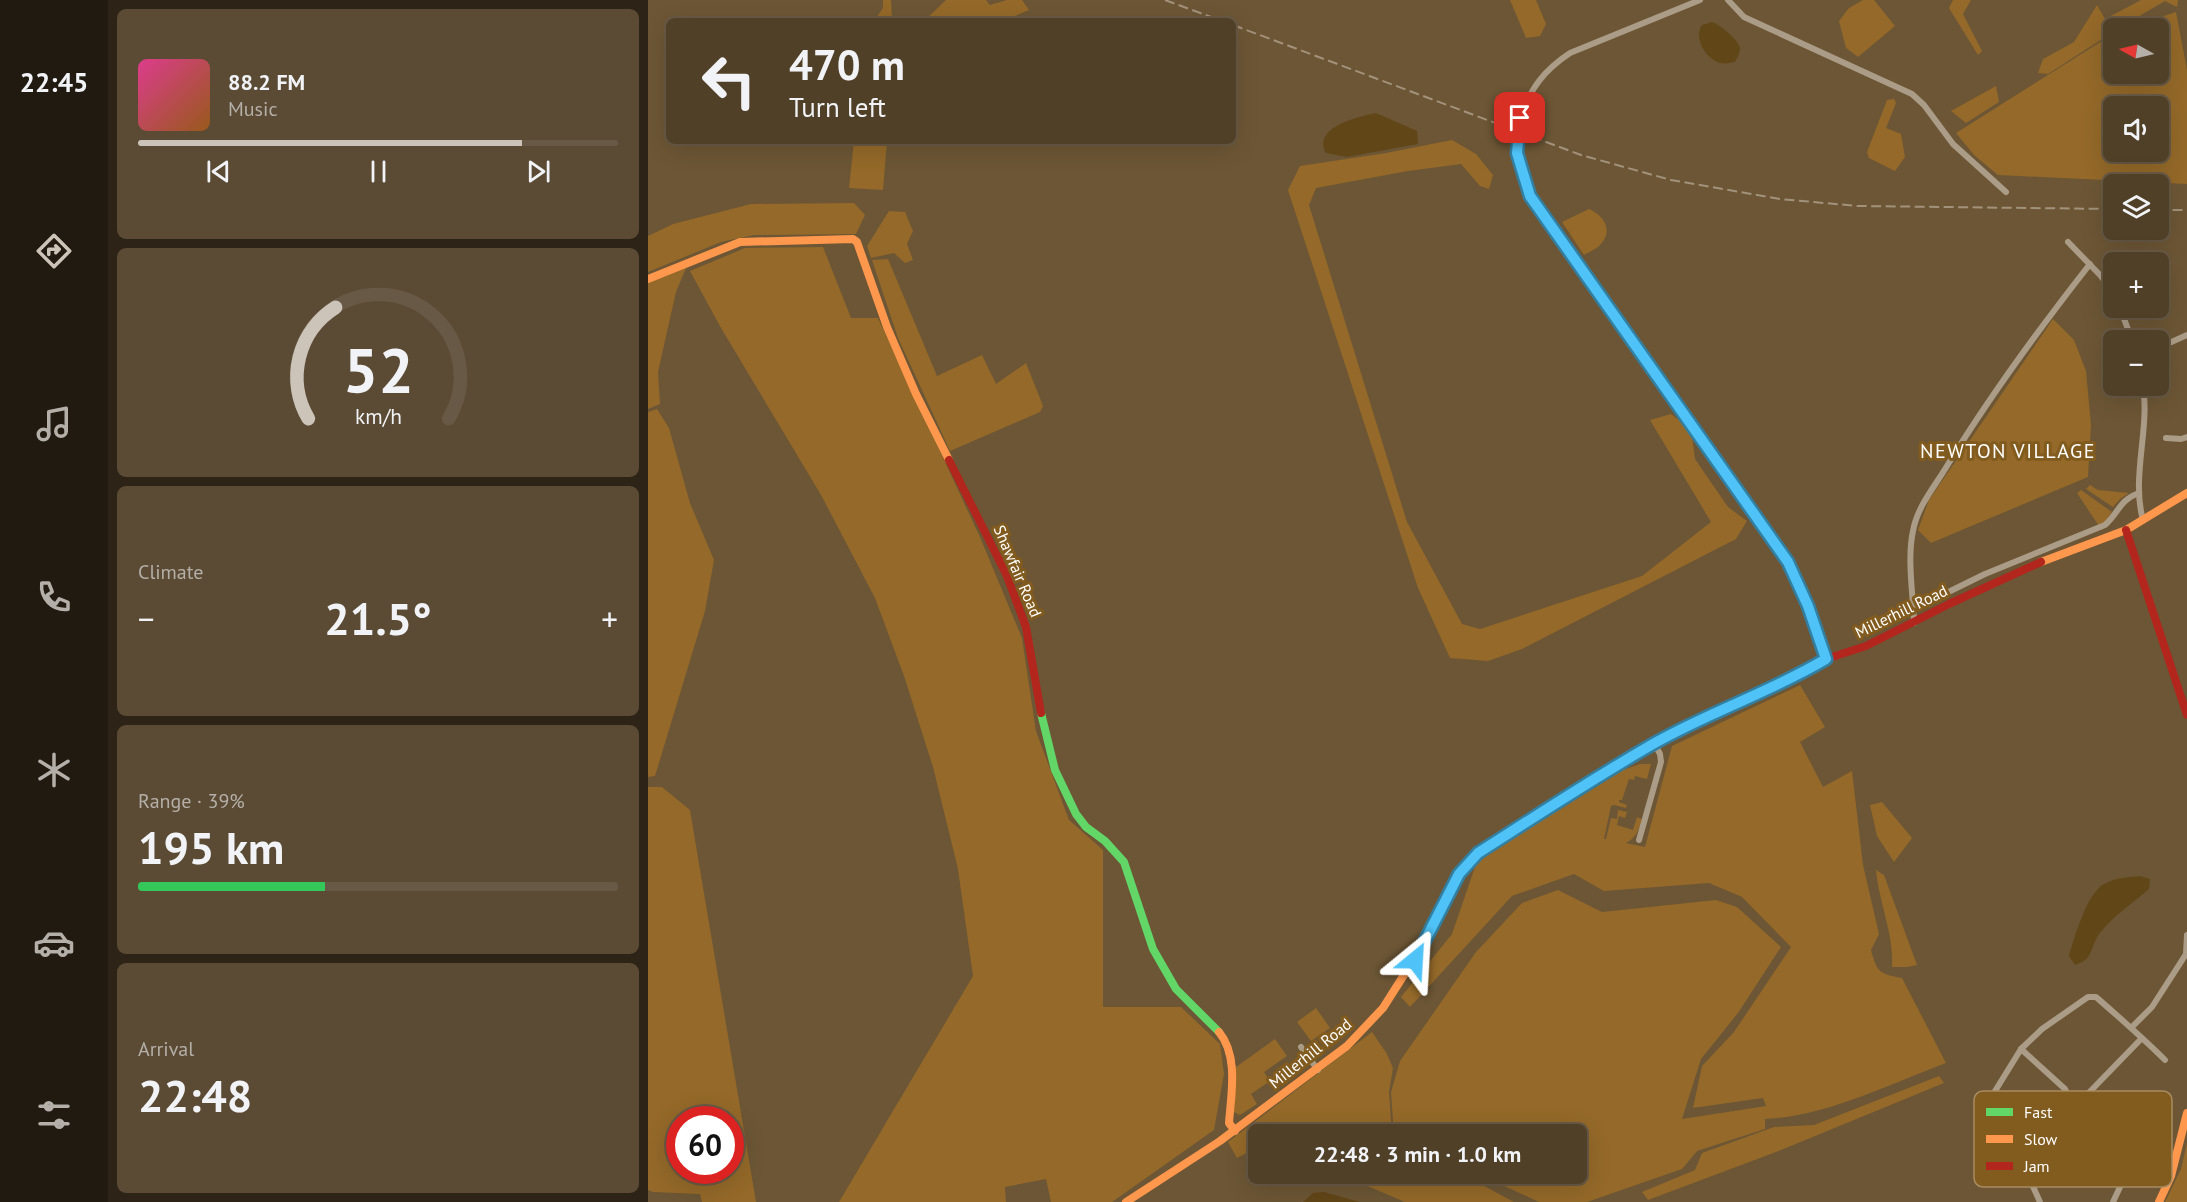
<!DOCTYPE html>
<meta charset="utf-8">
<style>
body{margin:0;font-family:"PT Sans",sans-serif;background:#5b4b34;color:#f1f3f6;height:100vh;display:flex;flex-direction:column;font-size:22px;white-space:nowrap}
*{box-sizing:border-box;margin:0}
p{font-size:20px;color:#b4afa8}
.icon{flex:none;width:33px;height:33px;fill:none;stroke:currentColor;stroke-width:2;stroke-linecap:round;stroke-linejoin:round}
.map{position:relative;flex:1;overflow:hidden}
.details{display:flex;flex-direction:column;gap:9px;padding:9px;background:#2d2316;width:540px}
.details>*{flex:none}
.top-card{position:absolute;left:18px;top:18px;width:570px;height:126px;border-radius:9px;box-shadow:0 6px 24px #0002,0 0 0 2px #675945;background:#514028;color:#f1f3f6;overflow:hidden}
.needle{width:39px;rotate:278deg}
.controls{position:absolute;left:1455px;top:18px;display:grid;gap:12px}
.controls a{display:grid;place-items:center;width:66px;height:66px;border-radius:9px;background:#514028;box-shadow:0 6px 24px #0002,0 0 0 2px #675945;font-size:30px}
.speed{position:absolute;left:18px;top:1106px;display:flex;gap:12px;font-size:30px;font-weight:700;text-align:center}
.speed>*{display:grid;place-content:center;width:78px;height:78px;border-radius:50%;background:#514028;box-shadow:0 6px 24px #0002,0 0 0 2px #675945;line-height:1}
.speed .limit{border:9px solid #d22;background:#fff;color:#111}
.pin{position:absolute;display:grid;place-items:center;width:51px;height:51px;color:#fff;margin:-26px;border-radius:12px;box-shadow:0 3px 9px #0006}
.me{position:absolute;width:66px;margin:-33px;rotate:27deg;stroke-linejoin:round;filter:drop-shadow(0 0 4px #0008)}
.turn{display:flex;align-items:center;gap:21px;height:126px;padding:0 24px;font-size:27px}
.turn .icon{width:78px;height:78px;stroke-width:2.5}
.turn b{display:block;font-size:42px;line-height:51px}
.big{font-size:45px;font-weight:700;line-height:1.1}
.details .tile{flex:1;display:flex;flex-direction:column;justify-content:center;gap:9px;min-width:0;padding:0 21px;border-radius:9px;background:#5b4b34}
.details .dial{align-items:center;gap:0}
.dial svg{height:156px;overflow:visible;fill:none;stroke:#675945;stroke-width:7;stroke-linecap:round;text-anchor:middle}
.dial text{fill:#f1f3f6;stroke:none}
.song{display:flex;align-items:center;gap:18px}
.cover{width:72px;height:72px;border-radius:9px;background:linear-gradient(135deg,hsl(330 70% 55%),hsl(30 70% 35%))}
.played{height:6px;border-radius:3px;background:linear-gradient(90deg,#ccc4b8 80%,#675945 80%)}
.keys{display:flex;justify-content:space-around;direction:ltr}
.heat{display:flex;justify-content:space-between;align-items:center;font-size:33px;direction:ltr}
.charge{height:9px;border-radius:4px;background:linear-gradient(90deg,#34c759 39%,#675945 0)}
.trip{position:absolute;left:600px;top:1124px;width:339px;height:60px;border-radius:9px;background:#514028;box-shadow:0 6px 24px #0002,0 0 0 2px #675945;font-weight:700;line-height:60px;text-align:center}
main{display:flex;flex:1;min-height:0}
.tabs{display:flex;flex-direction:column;width:108px;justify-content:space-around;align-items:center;background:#201a10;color:#b4afa8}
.tabs .icon{width:42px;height:42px}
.tabs .on{color:#ccc4b8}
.tabs b{font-size:27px;color:#f1f3f6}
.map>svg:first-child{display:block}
.green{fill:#946929;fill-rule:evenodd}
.water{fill:#614617}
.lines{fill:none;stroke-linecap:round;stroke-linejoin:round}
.street{stroke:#ab9c87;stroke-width:6}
.fast{stroke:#63d668;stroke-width:8}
.slow{stroke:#ff974d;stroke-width:8}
.jam{stroke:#b3261e;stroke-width:8}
.rail{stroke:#a2927c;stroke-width:2;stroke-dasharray:10 4.5;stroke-linecap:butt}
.street-bridge{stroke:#ab9c87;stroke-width:6}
.route-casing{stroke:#337fa1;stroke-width:15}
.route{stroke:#4fc3f7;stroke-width:10}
.labels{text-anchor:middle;stroke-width:6;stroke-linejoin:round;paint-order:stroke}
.street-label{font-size:16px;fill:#fff;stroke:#825b1e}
.quarter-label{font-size:20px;letter-spacing:1.5px;fill:#fff;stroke:#825b1e}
.key{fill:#825b1e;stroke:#a88c62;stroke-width:1.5}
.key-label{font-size:16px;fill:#fff}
</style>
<main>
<nav class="tabs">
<b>22:45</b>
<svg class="icon on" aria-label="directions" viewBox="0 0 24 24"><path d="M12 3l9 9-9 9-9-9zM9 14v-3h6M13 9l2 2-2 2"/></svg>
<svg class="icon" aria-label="music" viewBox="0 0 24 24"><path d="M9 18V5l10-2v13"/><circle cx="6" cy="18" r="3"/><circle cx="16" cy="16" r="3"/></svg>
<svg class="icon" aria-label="phone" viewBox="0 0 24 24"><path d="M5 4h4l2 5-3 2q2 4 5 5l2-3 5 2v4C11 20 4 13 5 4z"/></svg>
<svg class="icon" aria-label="climate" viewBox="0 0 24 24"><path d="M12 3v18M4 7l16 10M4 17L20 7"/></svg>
<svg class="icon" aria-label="car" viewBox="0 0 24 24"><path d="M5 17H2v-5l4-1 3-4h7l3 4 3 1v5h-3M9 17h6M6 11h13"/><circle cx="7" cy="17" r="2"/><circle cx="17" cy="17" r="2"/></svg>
<svg class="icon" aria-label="filters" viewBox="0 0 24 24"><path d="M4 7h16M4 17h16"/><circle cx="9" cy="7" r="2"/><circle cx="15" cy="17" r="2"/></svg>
</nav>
<section class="details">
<div class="tile">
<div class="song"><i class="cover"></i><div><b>88.2 FM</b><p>Music</p></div></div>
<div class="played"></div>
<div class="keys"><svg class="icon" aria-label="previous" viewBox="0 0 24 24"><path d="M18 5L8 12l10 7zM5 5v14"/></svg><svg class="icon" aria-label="pause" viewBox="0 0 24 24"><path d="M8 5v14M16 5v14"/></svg><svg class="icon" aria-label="next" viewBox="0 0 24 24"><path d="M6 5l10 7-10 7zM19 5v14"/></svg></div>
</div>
<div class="tile dial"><svg viewBox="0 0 100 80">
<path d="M14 69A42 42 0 1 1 86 69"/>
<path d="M14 69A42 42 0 0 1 28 12" stroke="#ccc4b8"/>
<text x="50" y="56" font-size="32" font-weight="700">52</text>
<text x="50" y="72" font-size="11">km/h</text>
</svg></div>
<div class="tile"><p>Climate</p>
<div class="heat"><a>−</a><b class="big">21.5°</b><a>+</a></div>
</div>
<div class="tile"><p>Range · 39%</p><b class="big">195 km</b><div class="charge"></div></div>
<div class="tile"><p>Arrival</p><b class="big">22:48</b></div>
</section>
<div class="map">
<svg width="1539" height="1202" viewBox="0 0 1539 1202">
<rect width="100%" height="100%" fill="#6c5635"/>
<!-- green -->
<g class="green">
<path d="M235,0h8l1,21h-18l9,-13z"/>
<path d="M298,0h40l4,5 17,-5h15l7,10 -26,11h-79z"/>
<path d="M862,0h26l10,24 -6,12 -14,2z"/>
<path d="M1215,0h11l21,26 -37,31 -12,-9 -7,-27 10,-13z"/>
<path d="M1305,0h18l-8,14 19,37 -4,4 -29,-47z"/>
<path d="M1493,0h37l-1,7 -12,-6 -46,27h-5l-1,4 -65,42 -10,-1 5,-14 31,-17 23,-37 8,14z"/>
<path d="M1528,12l11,58v114l-189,-9 -24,-20 -18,-22 157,-99 1,40h44v-46h-30zM1466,106h44v46h-44z"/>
<path d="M1348,86l3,16 -33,21 -15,-12z"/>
<path d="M1246,99l2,4 -10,25 15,6 4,23 -10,14 -26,-13 -2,-6 20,-52z"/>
<path d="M804,140l24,14 17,21 -4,14 -9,-3 -19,-22 -53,7 -92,17 -7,17 98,317 55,102 18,5 162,-53 69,-54 -61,-102 21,-6 20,15 4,30 33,48 19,14 -11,18 -214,110 -34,12 -38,-3 -32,-70 -130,-398 12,-24 86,-13z"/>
<path d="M206,141h33l-4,49 -34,-2z"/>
<path d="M206,203l11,12 -9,19 -102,1 -33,7 -73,30v-36l25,-12 78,-20z"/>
<path d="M941,209c14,6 25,21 12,35 -4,5 -12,8 -17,11l-22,-33z"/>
<path d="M241,211l16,1 8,19 -6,13 6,16 -8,3 -11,-10 -23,5 -4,-12z"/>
<path d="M175,247l28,71h27l102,219 42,101 14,93 33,89 34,30v157h78l39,37 4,30 -10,56 -102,72h-61l-5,-23 -41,8 1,15h-167l134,-226 -15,-107 -25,-102 -29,-91 -29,-78 -54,-103 -100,-167 -31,-57 55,-23z"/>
<path d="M240,259l49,117 45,-21 14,29 30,-21 17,43 -3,6 -90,39 -52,-113 -26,-78z"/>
<path d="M38,268l-10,24 -18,80 2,32 -12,5v-126z"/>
<path d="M1405,319l21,21 12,31 5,54 -3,52 -157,66 -13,-13 11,-30z"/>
<path d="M9,409l12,19 21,75 24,57 -9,51 -50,165 -7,1v-365z"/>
<path d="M1442,485l8,5 31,3 -9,6 -7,8 -27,-18z"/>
<path d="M1433,490l31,22 -7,10 -6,4 -22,-33z"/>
<path d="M1152,685l25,42 -25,15 23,45 29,-16 11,94 16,69 -8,16c6,22 8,24 31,28l44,85c-56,21 -122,54 -181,56v10l-68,22 -15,18 -95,33h-48l-63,-29h100v-39h-182l-3,-42 9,-31 76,-109 46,-49 36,-13 44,22 114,-12 21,7 44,40 -43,66 -37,46 -19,60 84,-13 -3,-8 -70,10 9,-42 32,-34 57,-85 -49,-50 -33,-14 -105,8 -30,-17 -62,22 -102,111 -9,-10 51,-63 25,-73 146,-91 17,-6h11l-4,15 -12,-3 -1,4 -5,-1 -7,21h-3v2l8,3 -1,3 -12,-3 -3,1 -7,33h2l5,-21 6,1 1,-9 9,2 -2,6 -6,-2 -2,9 16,5 4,-13 5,2c-3,11 -6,19 -16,24l19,4 27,-101z"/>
<path d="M0,787h14l28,23 66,392h-54l-2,-8 -47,-2 -5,-2zM32,1119h50v51h-50z"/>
<path d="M1234,802l30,36 -18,24 -17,-26 -7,-31z"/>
<path d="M1228,870l8,5 33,90 -10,2h-15c2,-33 -13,-64 -16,-97z"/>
<path d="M668,1008l14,20 -19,13 -14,-19z"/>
<path d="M724,1032l15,22 6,14 -4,24 3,42h-134v13l-21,11 -9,-16z"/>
<path d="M627,1039l12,17 -23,16 6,9 -19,13 6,10 -17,11 -6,-3 2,-45z"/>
<path d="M1291,1076l5,7 -168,69 -128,48 -6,-8 53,-22 7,-17 72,-26 40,-2z"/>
<path d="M1539,1143v59h-22l16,-33z"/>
<path d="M689,1173h123l54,29h-109z"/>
</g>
<!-- water -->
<g class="water">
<path d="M1064,22c7,2 27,18 28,26 0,5 -3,10 -5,14 -5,1 -10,2 -15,1 -14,-4 -27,-25 -18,-38z"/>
<path d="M728,113l41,18 1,13 -71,13 -21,-4c-14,-26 32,-36 50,-40z"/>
<path d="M1492,876l10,3 -1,10c-16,14 -36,27 -49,44 -11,14 -5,26 -25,32l-6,-9c5,-18 18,-63 35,-72 11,-6 24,-7 36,-8z"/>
<path d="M676,1192l36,10h-57l10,-9z"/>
</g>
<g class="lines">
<!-- street -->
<g class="street">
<path d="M1080,0l16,17 168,77 12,11 29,39 53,48"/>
<path d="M872,118c11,-30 23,-47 50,-65l130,-53"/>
<path d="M869,153l6,26 7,17 257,366 21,44 18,53"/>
<path d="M1420,242l32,33 14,18"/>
<path d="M1472,308l12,32"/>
<path d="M1510,348l29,-13"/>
<path d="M1495,386c7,43 -12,91 0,134"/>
<path d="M1518,438l15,1 6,-2"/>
<path d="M1266,606l10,-2 61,-30 120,-49c14,-12 14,-25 34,-32"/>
<path d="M1266,623c-1,-29 -7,-65 -1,-92 4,-24 22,-45 34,-65 43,-70 92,-137 143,-202"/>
<path d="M991,840l22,-78 -1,-8 -6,-11"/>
<path d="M1484,1027l20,-20 34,-53 1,-19"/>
<path d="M653,1047l17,23"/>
<path d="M1373,1049l44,40 22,48 88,27"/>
<path d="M1427,1107l66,-68"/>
<path d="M1382,1180l52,-20 6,-6 5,-14"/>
<path d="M1392,1202l-48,-106 29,-47 21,-20 46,-32h8c24,21 47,41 69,63"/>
<path d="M1465,1202l15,-32 5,-18"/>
</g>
<!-- fast -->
<g class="fast">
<path d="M393,713l14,57 21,44 10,13 19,14 19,21 29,87 23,40 43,43"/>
<path d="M775,945l36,-71 19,-21 176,-110 38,-19"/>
</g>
<!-- slow -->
<g class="slow">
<path d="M0,279l92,-37 113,-3 4,3 30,85 29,67 33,66"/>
<path d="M1393,562l85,-32 61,-37"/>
<path d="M571,1032c20,24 12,63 10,91l6,8"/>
<path d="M478,1202l94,-61 127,-95 36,-38 40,-63"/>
<path d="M1511,1202l12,-26 16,-63"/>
</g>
<!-- jam -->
<g class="jam">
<path d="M301,460l58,116 19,51 15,86"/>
<path d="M1478,530l61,185"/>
<path d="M1044,724l111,-51 23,-14 40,-13 83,-42 92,-42"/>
</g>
<!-- rail -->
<g class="rail">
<path d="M517,0l57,21"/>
<path d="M585,25l348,130 90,25 109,19 78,7 256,3"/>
<path d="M1510,210h29"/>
</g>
<!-- street-bridge -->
<path class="street-bridge" d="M869,153l3,-35"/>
</g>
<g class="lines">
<defs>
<path id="route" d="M767,960l44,-86 19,-21c58,-37 116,-75 175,-109 56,-32 118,-52 173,-85l-18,-53 -20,-44 -258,-366 -13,-43 3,-35"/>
</defs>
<!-- route casing -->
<use href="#route" class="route-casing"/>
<!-- route -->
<use href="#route" class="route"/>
</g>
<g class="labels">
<!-- street labels -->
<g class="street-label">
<text transform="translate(370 571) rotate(67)" y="6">Shawfair Road</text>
<text transform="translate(1253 611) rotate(-26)" y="6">Millerhill Road</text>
<text transform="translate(662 1053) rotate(-39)" y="6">Millerhill Road</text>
</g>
<!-- quarter labels -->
<g class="quarter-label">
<text x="1360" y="458">NEWTON VILLAGE</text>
</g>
</g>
<!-- legend -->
<rect x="1326" y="1091" width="198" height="96" rx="9" class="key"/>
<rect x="1338" y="1108" width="27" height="8" fill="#63d668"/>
<rect x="1338" y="1135" width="27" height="8" fill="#ff974d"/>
<rect x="1338" y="1162" width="27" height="8" fill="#b3261e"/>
<g class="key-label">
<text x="1376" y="1118">Fast</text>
<text x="1376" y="1145">Slow</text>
<text x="1376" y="1172">Jam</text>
</g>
</svg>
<div class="controls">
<a><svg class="needle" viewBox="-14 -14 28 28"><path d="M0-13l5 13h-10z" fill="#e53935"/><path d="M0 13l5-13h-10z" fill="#b4afa8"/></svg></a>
<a><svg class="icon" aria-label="sound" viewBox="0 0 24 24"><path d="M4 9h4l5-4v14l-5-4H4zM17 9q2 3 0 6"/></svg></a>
<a><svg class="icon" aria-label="layers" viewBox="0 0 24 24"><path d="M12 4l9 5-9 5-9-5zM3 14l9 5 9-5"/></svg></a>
<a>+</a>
<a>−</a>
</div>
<div class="speed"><div class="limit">60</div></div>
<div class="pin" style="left:872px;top:118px;background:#d93025"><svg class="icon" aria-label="arrive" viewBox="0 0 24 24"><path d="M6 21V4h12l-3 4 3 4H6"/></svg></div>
<svg class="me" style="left:767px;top:960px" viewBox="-20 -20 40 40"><path d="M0-17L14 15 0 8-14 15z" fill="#4fc3f7" stroke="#fff" stroke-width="4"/></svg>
<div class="trip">22:48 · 3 min · 1.0 km</div>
<div class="top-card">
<div class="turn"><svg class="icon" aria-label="left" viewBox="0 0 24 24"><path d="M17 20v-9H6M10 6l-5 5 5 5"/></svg><div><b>470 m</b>Turn left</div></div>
</div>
</div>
</main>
